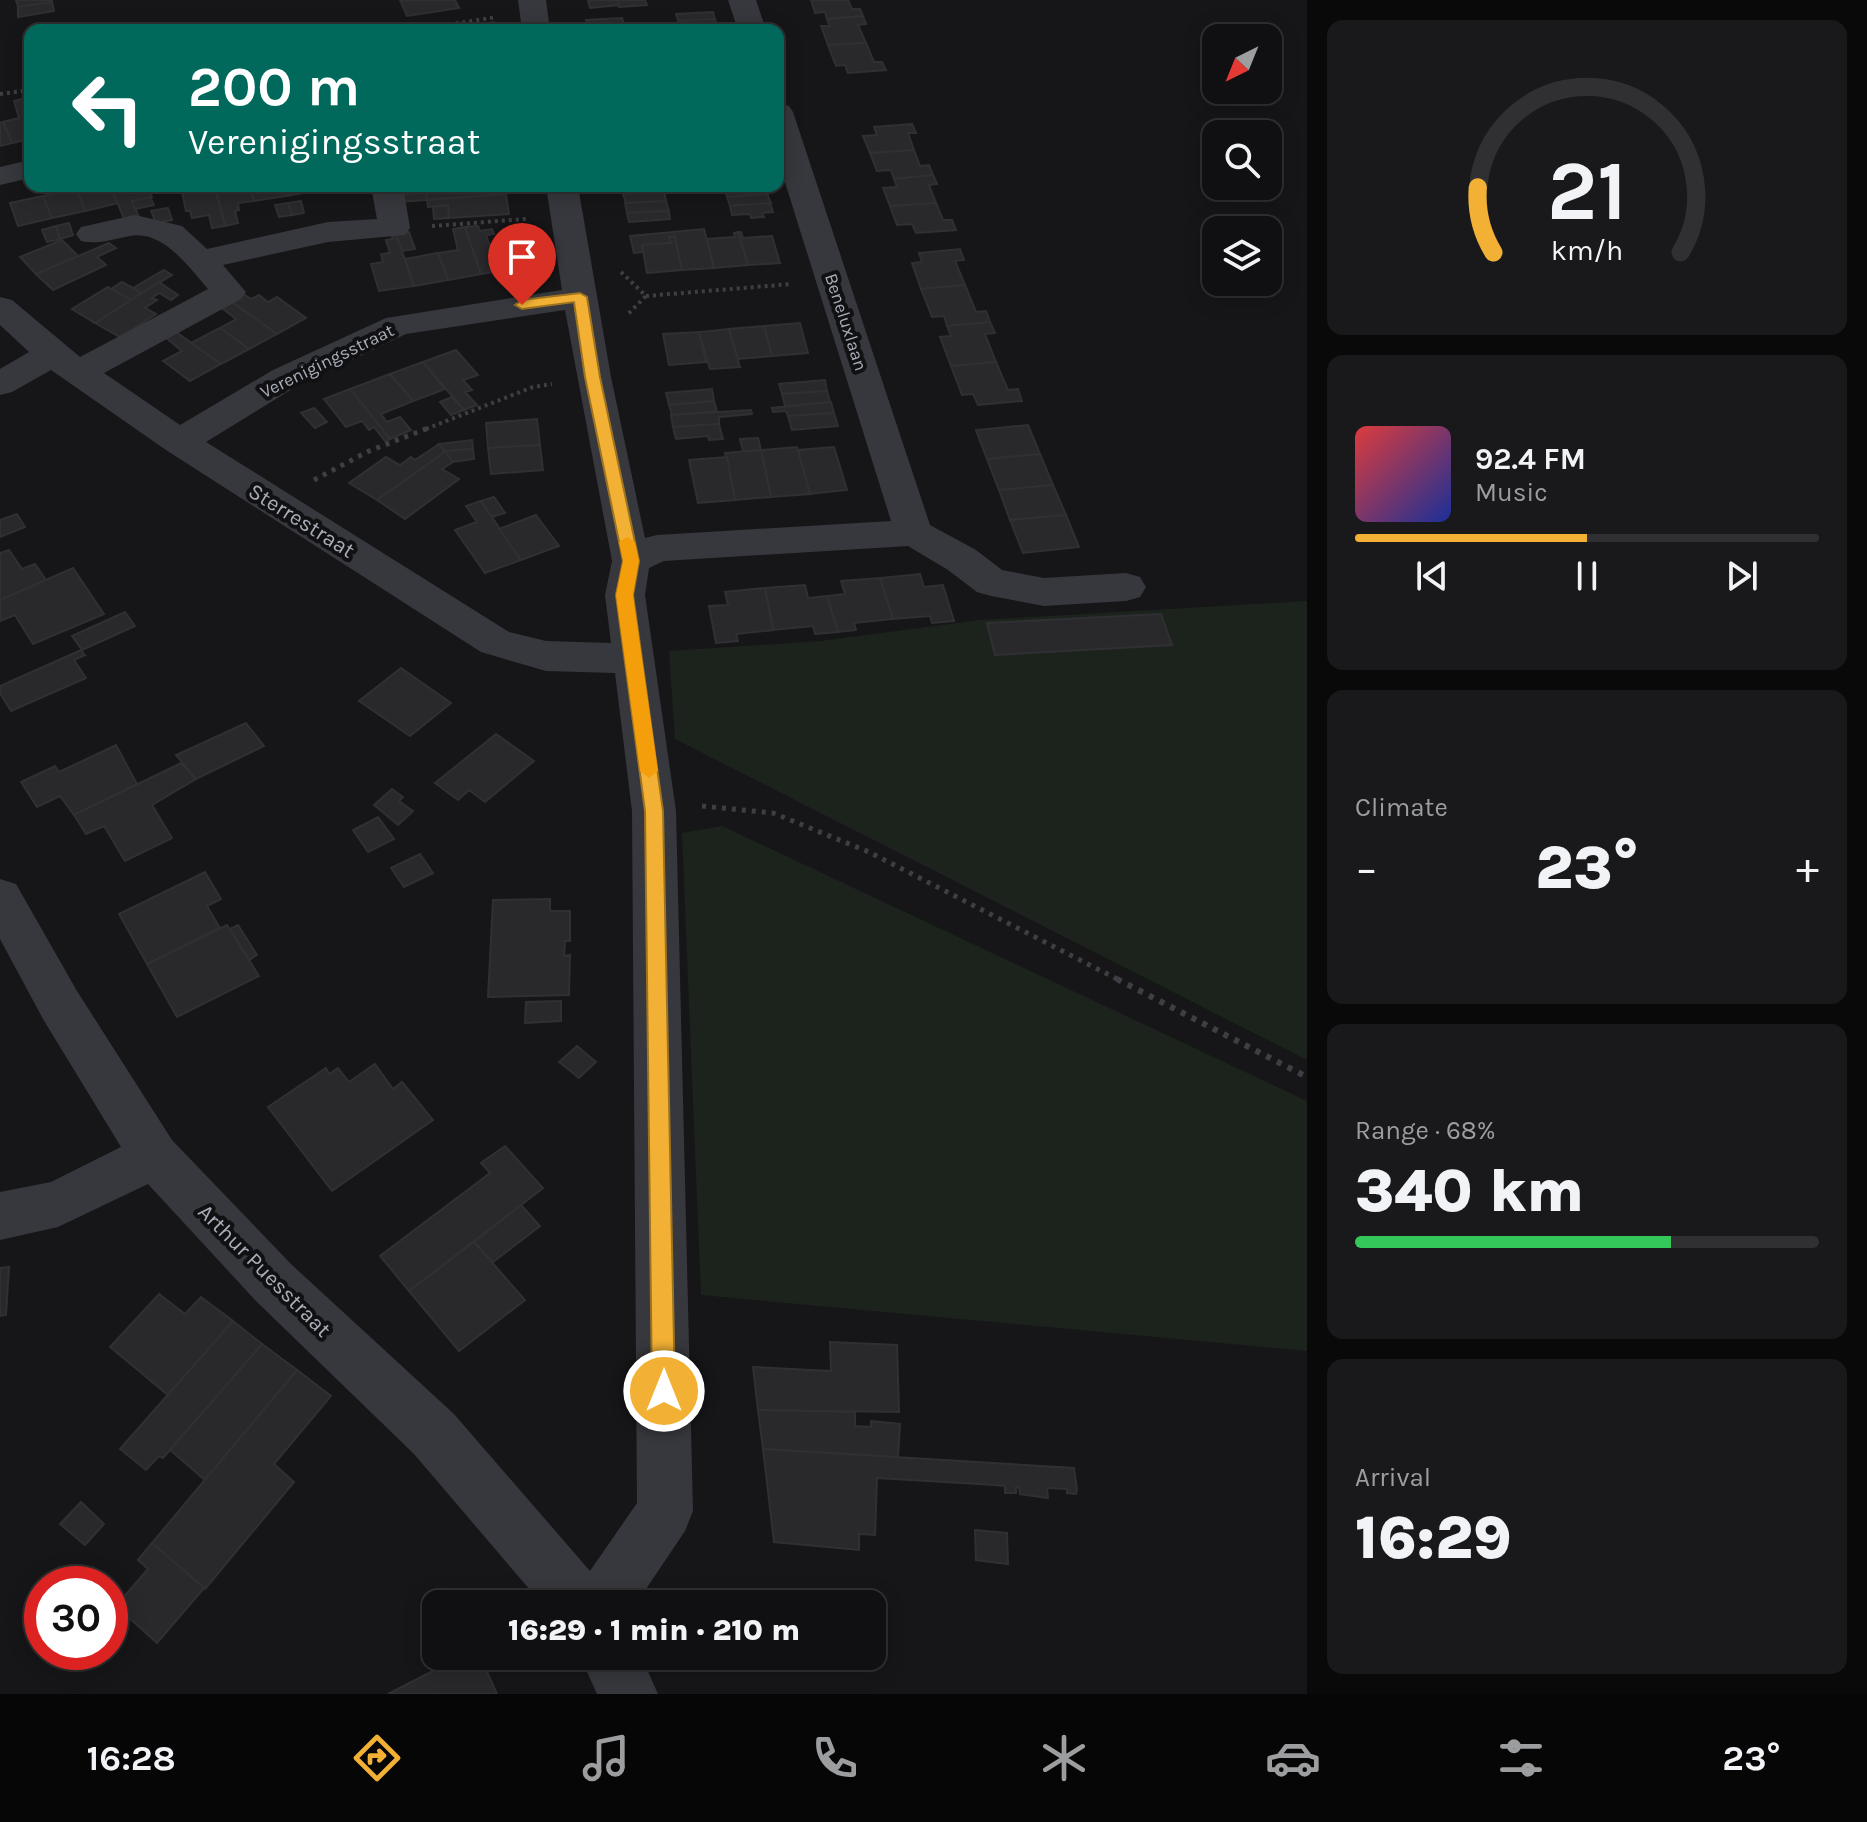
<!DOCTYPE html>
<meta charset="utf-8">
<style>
body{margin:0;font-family:Karla,sans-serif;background:#19191b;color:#f1f3f6;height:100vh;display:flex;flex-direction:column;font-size:30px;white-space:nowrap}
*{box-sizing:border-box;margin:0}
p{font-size:26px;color:#9c9d9f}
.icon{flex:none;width:44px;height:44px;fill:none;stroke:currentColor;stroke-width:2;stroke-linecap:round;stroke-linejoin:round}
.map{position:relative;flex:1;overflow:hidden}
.drawer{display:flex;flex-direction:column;gap:20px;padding:20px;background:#09090a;width:560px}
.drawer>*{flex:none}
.hud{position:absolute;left:24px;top:24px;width:760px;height:168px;border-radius:16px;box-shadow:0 4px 20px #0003,0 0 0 2px #303032;background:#00695c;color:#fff;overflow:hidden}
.needle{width:52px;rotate:223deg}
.buttons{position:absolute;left:1202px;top:24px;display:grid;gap:16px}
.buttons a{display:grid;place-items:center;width:80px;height:80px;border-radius:16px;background:#101012;box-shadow:0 4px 20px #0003,0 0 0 2px #303032;font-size:40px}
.speed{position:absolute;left:24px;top:1566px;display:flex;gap:16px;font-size:40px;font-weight:700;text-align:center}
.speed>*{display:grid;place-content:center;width:104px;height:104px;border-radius:50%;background:#101012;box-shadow:0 4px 20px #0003,0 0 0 2px #303032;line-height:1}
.speed .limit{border:12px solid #d22;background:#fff;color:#111}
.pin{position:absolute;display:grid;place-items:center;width:68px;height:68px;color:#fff;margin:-82px -34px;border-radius:50% 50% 50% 0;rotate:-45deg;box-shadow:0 0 8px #0007}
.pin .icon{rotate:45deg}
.me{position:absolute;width:88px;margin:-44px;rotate:0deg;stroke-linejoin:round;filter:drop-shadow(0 0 6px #0008)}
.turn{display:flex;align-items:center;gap:28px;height:168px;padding:0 32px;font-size:36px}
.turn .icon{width:104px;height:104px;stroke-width:2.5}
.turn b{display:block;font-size:56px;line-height:68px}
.big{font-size:60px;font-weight:800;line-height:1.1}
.drawer .widget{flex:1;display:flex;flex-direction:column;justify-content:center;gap:12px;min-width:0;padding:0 28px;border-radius:16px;background:#19191b}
.drawer .dial{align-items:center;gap:0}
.dial svg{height:208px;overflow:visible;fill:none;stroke:#303032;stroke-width:7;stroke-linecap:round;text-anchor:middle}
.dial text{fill:#f1f3f6;stroke:none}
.song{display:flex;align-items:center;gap:24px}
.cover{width:96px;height:96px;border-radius:12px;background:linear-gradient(135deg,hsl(0 70% 55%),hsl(230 70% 35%))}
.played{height:8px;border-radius:4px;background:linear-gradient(90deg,#f2b134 50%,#303032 50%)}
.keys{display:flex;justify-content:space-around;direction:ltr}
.heat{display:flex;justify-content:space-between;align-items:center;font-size:44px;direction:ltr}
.charge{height:12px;border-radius:6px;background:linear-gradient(90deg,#34c759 68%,#303032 0)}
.trip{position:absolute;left:422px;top:1590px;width:464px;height:80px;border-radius:16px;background:#101012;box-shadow:0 4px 20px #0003,0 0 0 2px #303032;font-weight:800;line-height:80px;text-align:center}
.tab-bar{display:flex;height:128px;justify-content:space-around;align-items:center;background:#060607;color:#9c9d9f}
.tab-bar .icon{width:56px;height:56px}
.tab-bar .selected{color:#f2b134}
.tab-bar b{font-size:36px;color:#f1f3f6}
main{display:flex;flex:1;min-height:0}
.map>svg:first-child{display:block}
.green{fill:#1c231d}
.building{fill:#29292c;stroke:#303034;stroke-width:2}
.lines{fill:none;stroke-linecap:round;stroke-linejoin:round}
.path-far2{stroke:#3d3f44;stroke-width:4;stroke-dasharray:3 4;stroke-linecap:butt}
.path-far1{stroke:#3d3f44;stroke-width:5;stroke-dasharray:4 6;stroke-linecap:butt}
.path{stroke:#3d3f44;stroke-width:6;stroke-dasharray:5 7;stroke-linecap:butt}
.minor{fill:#37383d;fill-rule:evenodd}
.route{fill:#f2b134;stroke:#9d7322;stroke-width:2}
.slow{fill:#f59e0b}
.labels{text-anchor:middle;stroke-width:8;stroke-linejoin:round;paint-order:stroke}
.far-street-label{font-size:18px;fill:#a8adb8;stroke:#111113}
.street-label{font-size:22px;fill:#a8adb8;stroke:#111113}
</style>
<main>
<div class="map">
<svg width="1307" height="1694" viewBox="0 0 1307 1694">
<rect width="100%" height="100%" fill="#161618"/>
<!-- green -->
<g class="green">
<path d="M1307,601v459l-632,-321 -6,-88 152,-10 159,-21z"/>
<path d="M722,826l585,275v250l-606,-56 -19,-462z"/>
</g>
<!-- building -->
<g class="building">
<path d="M16,0h36v2l-34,5z"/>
<path d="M400,0h55l4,8 -52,8z"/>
<path d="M588,0h30l1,5 -29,3z"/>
<path d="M618,0h27l2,5 -28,2z"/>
<path d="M811,0h37l4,9h8l3,7 -36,3 -2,-7 -10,1z"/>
<path d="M52,2l2,9 -36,6v-10z"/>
<path d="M713,12l2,7 -37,2 -2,-7z"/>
<path d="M863,16l3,8 -8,1 8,18 -38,2 -7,-19h9l-3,-7z"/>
<path d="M622,18l2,6 -36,3 -2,-7z"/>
<path d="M715,19l2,7 -64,4 -2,-6 28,1 -1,-4z"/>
<path d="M494,22l4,7 -33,1 -1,-3z"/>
<path d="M629,24l7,6h-48l-1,-3z"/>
<path d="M866,43l8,19h8l4,8 -38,3 -3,-8 -9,1 -8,-21z"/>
<path d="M26,98l4,8v33l-18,4 -9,-21 16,-4 -5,-17z"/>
<path d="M3,122l9,21 -12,3v-23z"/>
<path d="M912,124l4,9h-8l6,17 -44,3 -7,-17 14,-1 -3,-8z"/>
<path d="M914,150l6,16 9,-1 4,10 -39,4 -3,-9 -14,1 -7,-18z"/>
<path d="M933,175l4,9 -8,1 7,18 -46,3 -7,-18 14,-1 -3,-8z"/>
<path d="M85,186h25l8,17 -33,8 -9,-23z"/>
<path d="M110,186h37l5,11 -20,4 8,18 -14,4z"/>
<path d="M181,186h34l10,40 -13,2 -3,-13 -17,3 -2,-7h-4z"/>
<path d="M215,186h35l4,15 -16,2 1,7 -4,1 3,12 -13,3z"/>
<path d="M250,186h33l3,10 -32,5z"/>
<path d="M283,186h35l2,4 -34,6z"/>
<path d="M461,186h44l1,8 -79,6 -1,-7z"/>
<path d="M622,186h41l1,5 -40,3z"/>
<path d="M765,186l3,8 -41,3 -2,-9z"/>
<path d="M76,188l9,23 -33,7 -9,-22z"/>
<path d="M664,191l2,10 -40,2 -3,-9z"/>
<path d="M426,193l1,7 -31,2v-7z"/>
<path d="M506,194l3,20 -60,4 -1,-13 -20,2 -1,-7z"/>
<path d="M767,194l4,9 -41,3 -3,-9z"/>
<path d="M43,196l9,22 -34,8 -8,-23z"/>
<path d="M150,197l4,8 -19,4 -3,-8z"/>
<path d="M301,201l3,12 -12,2 -4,-12z"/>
<path d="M666,201l3,10 -42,2 -2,-10z"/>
<path d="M288,203l4,12 -13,2 -4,-12z"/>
<path d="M770,203l3,9 -11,1 2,4 -13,1 -1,-4 -18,1 -2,-9z"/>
<path d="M936,203l7,17h9l4,10 -40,3 -4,-9 -15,1 -7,-19z"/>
<path d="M448,205l1,13 -15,1 -1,-12z"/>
<path d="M168,208l4,12 -16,3 -5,-12z"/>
<path d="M669,211l1,8 -41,3 -2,-9z"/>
<path d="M69,223l4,12 -13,4 -4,-13z"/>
<path d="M56,226l4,13 -13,3 -5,-12z"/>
<path d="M478,226l2,5 12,-2 2,5 -8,1 4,11 16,-3 10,26 -35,5 -16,-47z"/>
<path d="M465,227l16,47 -33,6 -10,-27 20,-3 -5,-21z"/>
<path d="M704,229l10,39 -32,2 -9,-38z"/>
<path d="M395,231l19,55 -35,5 -8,-27 12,-2 -2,-8 9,-1 -4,-13 7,-1 -3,-7z"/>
<path d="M409,232l6,17 -13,2 -6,-17z"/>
<path d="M673,232l2,5h-6l2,6 -29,2 1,7 -9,1 -4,-17z"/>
<path d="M738,232h3l2,6 29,-2 8,27 -32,2z"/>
<path d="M738,232l10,33 -34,3 -7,-29 28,-2 -1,-4z"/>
<path d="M669,237h6l7,33 -35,3 -5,-28 29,-2z"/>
<path d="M62,240l16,16 -42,18 -16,-17z"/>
<path d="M109,243l7,5 -19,9 9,8 -53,25 -17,-16z"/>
<path d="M960,249l4,11 -9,1 10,24 -44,4 -9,-26 10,-1 -3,-9z"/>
<path d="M438,253l10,27 -34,6 -9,-27z"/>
<path d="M164,270l8,5 -30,18 -9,-5z"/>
<path d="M122,282l11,6 9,5 -11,7 -20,-11z"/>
<path d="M159,282l19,13 -7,5 -12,-7 -7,5 5,2 -12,8 11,6 -36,23 -25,-14z"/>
<path d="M965,285l11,27 10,-1 4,11 -43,4 -3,-10 -12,1 -11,-28z"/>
<path d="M108,287l23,13 -36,23 -23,-14z"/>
<path d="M237,290l14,9 8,-4 9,7 9,-5 29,21 -29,16 -52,-37z"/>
<path d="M225,297l52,37 -28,15 -29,-21 16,-9 -22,-17z"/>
<path d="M990,322l5,11 -10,1 11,28 -45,4 -11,-29 11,-1 -4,-10z"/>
<path d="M800,323l8,30 -36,3 -8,-30z"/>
<path d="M764,326l8,30 -34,3 -9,-30z"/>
<path d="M169,327l52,37 -31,17 -27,-20 19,-10 -23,-19z"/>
<path d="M220,328l29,21 -28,15 -30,-21z"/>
<path d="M729,329l11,38 -30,2 -11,-37z"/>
<path d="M699,332l7,30 -37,3 -6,-31z"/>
<path d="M456,350l22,25 -15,5 9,10 -7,2 12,13 -13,5 -41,-48z"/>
<path d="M423,362l22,27 -32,12 -23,-27z"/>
<path d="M996,362l12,28 10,-1 4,12 -44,4 -5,-11 -11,1 -11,-29z"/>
<path d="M390,374l23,27 -32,13 6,8 13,-5 11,13 -21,9 -40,-50z"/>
<path d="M825,380l2,11 -45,3 -3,-10z"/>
<path d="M350,389l40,50 -5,2 -11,-14 -5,3 -7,-9 -16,6 -22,-28z"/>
<path d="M712,389l2,12 -45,4 -3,-12z"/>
<path d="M827,391l3,11 -45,4 -3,-12z"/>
<path d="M452,397l12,13 -13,5 -11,-13z"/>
<path d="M714,401l3,10 -45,4 -3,-10z"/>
<path d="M831,402l3,11 -46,3 -2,-5 -13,1 -1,-4z"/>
<path d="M314,408l13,14 -12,6 -14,-15z"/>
<path d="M751,410l1,4 -33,3v7l-46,3 -2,-12z"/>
<path d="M834,413l4,13 -46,4 -4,-14z"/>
<path d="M537,419l3,26 -52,3 -2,-25z"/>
<path d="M719,424l4,15 -14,1 -1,-4 -32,3 -3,-12z"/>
<path d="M1028,425l12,29 -53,5 -11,-29z"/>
<path d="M758,438l3,12 -18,1 -3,-12z"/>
<path d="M472,440l1,9 -28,2 -6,-7z"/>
<path d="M439,444l6,8 -68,48 -28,-17 37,-26 14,8 11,-8 4,3z"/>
<path d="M540,445l3,25 -52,4 -3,-26z"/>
<path d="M797,447l13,47 -39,3 -10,-47z"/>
<path d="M834,447l13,43 -37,4 -12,-44z"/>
<path d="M473,449l1,10 -21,3 -8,-11z"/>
<path d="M761,450l10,47 -36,3 -10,-47z"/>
<path d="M445,452l8,10 -11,7 17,10 -54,40 -28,-19z"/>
<path d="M1040,454l13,31 -54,5 -12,-31z"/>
<path d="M727,457l8,43 -37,3 -9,-43z"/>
<path d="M1053,485l13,30 -56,5 -11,-30z"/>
<path d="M494,497l11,16 -13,4 -11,-16z"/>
<path d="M481,501l40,59 -36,13 -30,-43 22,-8 -11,-16z"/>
<path d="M17,514l8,13 -25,10v-17z"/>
<path d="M536,515l23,31 -38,14 -22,-31z"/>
<path d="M1066,515l13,32 -56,6 -13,-33z"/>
<path d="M9,550l13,19 13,-5 11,16 -46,20v-47z"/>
<path d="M73,568l31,46 -71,30 -18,-29 -15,6v-21z"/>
<path d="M920,574l4,13 19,-2 11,36 -22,2 -2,-7 -37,3 -13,-41z"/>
<path d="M880,578l13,41 -39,4 2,7 -18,2 -11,-36 18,-2 -4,-13z"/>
<path d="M805,585l3,13 19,-2 11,36 -23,2 -2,-8 -40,4 -8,-42z"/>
<path d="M765,588l8,42 -37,4 2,7 -22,2 -7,-37 19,-1 -3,-13z"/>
<path d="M125,612l10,14 -53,24 -10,-14z"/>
<path d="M1161,614l11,31 -177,10 -8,-32z"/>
<path d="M81,650l4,5 -11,5 12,18 -75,33 -11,-18v-7z"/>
<path d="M401,668l50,35 -41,33 -51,-35z"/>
<path d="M246,723l18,23 -68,33 -20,-24z"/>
<path d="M496,734l38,27 -49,41 -16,-12 -11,10 -23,-17z"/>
<path d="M116,745l21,39 -63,31 -14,-19 -23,11 -16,-25 34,-16 4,6z"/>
<path d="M181,763l15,16 -44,26 20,33 -47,23 -21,-35 -18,8 -12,-19z"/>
<path d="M392,789l11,8 -4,4 14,10 -15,14 -24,-20z"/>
<path d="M378,817l16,22 -26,13 -15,-22z"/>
<path d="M420,854l13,19 -29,14 -13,-19z"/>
<path d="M205,872l16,27 -14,7 13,22 -73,36 -28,-50z"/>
<path d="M550,899v12h20v30h-5l-1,15 6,-1 -1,40 -81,2 5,-97z"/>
<path d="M227,925l32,51 -82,41 -30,-53z"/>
<path d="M238,925l19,30 -8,5 -19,-31z"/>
<path d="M561,1001v20l-36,2 1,-21z"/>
<path d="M577,1046l19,16 -17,16 -20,-16z"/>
<path d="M375,1064l18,25 9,-7 31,38 -101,71 -64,-84 58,-39 3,6 9,-6 11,14z"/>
<path d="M505,1146l38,42 -134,103 -29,-35 110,-83 -9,-10z"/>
<path d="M521,1205l19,21 -47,36 -19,-20z"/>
<path d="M474,1242l51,58 -66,51 -50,-60z"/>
<path d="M9,1267l-3,48 -6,1v-48z"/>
<path d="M159,1294l26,20 16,-17 32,24 -65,74 -58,-48z"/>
<path d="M233,1321l29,23 -99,114 -4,-2 -13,14 -26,-21z"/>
<path d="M830,1342l67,3 2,67 -141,-2 -5,-43 78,4z"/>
<path d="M262,1344l35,26 -92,110 -35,-30z"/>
<path d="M297,1370l34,26 -57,68 20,18 -89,107 -53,-46z"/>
<path d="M758,1410l97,2v14l16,1v-6l29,3 -2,33 -135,-8z"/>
<path d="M763,1449l311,19 3,21 -1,5 -9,-1v-4l-20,-1 1,10 -28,-4 -1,-7h-3v6h-11v-7l-10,-1 -118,-7 -2,57 -16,-1v16l-85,-8z"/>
<path d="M81,1502l23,22 -19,21 -25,-21z"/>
<path d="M975,1530l32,3 1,31 -32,-4z"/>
<path d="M152,1543l52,45 -47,55 -41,-37 32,-37 -10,-9z"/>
<path d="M462,1656h18l17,38h-109z"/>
</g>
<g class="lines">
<!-- path-far2 -->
<g class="path-far2">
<path d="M414,30l83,-13"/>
<path d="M0,94l30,-4"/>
<path d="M432,226l94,-7"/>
<path d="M621,272l25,24 -20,20"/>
<path d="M646,296l146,-12"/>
<path d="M426,429l107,-42 19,-3"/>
</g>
<!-- path-far1 -->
<g class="path-far1">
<path d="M314,480l55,-29 62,-24"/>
<path d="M702,806l71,7 96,39 252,129"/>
</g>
<!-- path -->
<path class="path" d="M1117,979l190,98"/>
<!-- minor -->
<g class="minor">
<path d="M518,0h28l4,30h-28z"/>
<path d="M728,0h28l10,30h-28z"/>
<path d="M778,103l11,3 4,6 137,413 46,25 26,20 42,8 82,-5 14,4 6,10 -6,10 -14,4 -82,5 -53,-10 -14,-4 -29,-22 -40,-24 -244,15 -15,7 -4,27 31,216 17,700 -8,20 -49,73h-94l-128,-150 -158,-153 -108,-117 -90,43 -58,13v-48l51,-10 70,-35 -78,-128 -43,-80v-60l16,5 61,107 95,149 120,125 162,149 136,157 47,-68 -5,-692 -17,-138 -69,-2 -65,-19 -315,-202 -115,-80 -39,22 -12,3v-26l29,-17 -29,-27v-28l12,3 68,57 128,-68c-19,-22 -45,-59 -78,-53 -17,3 -33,9 -49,5l-5,-7 5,-7 54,-12 47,11 25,23 121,-27 49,-3 -6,-33h32l7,42 -5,7 -77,7 -105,23 23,27 -5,7 -137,74 76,52 93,-55 113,-52 176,-28 -16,-104h32l33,191 34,161 12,-3 234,-14 -113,-361zM565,310l47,251 -7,34 6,48 -65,-2 -37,-9 -303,-190 91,-56 109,-52z"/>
<path d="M30,160v18l-30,7v-18z"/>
<path d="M580,1656h61l17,38h-61z"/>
</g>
</g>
<!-- route -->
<path class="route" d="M580,293l7,4 13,80 39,184 -6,34 30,216 12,580 -3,8 -8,3 -8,-3 -4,-8 -7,-580 -29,-216 7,-34 -38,-184 -11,-75 -52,7 -7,-4 7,-5z"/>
<!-- slow -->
<path class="slow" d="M627,537l8,5 4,19 -6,34 25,176 -9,7 -9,-7 -24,-176 7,-34 -4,-19z"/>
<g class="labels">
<!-- far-street labels -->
<g class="far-street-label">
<text transform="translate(846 322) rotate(72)" y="6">Beneluxlaan</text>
<text transform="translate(327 361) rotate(-26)" y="6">Verenigingsstraat</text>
</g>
<!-- street labels -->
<g class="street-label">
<text transform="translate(302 520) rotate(32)" y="8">Sterrestraat</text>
<text transform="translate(265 1270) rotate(45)" y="8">Arthur Puesstraat</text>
</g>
</g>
</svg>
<div class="buttons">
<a><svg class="needle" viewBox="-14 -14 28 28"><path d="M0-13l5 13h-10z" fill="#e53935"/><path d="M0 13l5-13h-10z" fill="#9c9d9f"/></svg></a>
<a><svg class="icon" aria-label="search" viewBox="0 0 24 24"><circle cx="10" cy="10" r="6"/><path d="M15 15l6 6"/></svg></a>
<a><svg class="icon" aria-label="layers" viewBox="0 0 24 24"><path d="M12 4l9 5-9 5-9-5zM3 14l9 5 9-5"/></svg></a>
</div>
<div class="speed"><div class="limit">30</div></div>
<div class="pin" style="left:522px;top:305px;background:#d93025"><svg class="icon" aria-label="arrive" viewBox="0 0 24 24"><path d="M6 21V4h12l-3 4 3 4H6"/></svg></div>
<svg class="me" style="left:664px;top:1391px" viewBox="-20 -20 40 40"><circle r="17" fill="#f2b134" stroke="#fff" stroke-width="3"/><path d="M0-11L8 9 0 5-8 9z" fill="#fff"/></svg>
<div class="trip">16:29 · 1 min · 210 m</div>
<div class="hud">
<div class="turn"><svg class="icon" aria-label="left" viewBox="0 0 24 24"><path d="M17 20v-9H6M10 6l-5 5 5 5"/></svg><div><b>200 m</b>Verenigingsstraat</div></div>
</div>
</div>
<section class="drawer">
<div class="widget dial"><svg viewBox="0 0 100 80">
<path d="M14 69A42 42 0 1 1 86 69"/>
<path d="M14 69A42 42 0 0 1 8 44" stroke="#f2b134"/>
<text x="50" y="56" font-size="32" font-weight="700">21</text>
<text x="50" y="72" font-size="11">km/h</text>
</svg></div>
<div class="widget">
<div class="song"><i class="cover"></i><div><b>92.4 FM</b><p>Music</p></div></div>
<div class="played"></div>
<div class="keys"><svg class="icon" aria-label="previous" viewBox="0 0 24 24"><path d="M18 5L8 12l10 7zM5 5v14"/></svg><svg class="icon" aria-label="pause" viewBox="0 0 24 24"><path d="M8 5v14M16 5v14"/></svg><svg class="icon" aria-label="next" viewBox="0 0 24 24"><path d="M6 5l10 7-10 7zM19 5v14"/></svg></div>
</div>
<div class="widget"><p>Climate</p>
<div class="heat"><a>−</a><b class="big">23°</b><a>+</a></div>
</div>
<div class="widget"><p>Range · 68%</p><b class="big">340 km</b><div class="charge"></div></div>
<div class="widget"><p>Arrival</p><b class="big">16:29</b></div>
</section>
</main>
<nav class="tab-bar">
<b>16:28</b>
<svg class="icon selected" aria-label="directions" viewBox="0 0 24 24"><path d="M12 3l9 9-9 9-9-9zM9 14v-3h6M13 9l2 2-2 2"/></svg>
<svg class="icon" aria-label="music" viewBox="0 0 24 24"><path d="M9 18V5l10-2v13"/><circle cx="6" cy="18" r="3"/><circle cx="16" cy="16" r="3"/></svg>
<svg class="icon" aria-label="phone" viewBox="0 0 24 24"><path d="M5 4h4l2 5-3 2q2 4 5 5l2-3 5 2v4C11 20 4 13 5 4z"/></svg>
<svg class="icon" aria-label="climate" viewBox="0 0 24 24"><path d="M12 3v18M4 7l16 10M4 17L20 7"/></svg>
<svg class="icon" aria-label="car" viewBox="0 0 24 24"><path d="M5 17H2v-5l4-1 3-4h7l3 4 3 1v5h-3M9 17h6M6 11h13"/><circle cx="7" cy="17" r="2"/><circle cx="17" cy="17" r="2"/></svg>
<svg class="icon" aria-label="filters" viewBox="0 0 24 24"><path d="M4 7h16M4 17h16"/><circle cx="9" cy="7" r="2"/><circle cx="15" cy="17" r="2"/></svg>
<b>23°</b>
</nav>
